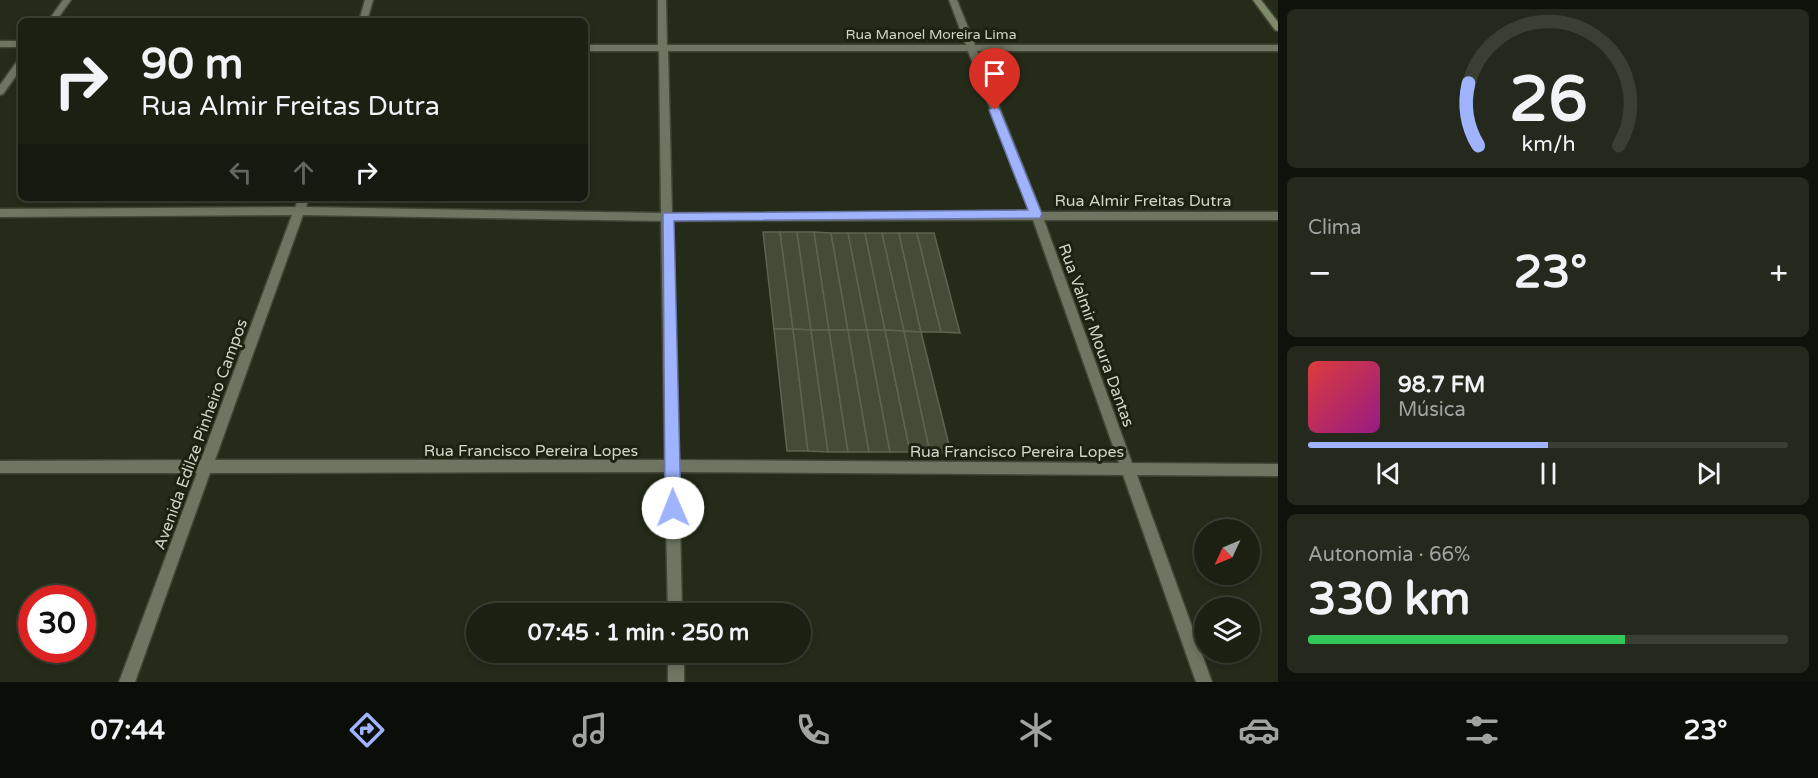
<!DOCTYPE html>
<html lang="pt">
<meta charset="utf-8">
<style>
body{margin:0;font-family:"Varela Round",sans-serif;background:#25281c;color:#f1f3f6;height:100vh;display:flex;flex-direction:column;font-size:22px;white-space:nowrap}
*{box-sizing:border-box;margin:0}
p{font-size:20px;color:#a0a3a0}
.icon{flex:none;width:33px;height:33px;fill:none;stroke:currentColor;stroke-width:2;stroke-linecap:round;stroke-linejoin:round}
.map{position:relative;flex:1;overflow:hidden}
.sheet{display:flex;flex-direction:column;gap:9px;padding:9px;background:#0f120a;width:540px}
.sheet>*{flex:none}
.banner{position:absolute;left:18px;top:18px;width:570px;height:183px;border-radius:9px;box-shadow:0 3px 9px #0003,0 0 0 2px #3a3e33;background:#1c2013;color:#f1f3f6;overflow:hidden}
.needle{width:39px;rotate:226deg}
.fabs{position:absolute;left:1194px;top:519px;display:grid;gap:12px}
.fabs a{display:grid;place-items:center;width:66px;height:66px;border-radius:50%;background:#1c2013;box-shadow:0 3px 9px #0003,0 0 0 2px #3a3e33;font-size:30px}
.speed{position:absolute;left:18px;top:585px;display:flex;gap:12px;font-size:30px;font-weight:700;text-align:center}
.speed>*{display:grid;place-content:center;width:78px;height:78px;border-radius:50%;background:#1c2013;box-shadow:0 3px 9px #0003,0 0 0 2px #3a3e33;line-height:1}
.speed .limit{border:9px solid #d22;background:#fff;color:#111}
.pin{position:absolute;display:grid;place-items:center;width:51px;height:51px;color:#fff;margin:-62px -26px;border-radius:50% 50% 50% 0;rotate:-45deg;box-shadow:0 0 6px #0007}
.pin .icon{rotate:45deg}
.me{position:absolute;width:66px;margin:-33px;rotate:359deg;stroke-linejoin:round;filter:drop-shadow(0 0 4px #0008)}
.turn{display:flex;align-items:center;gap:21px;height:126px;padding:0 24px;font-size:27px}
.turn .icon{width:78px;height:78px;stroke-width:2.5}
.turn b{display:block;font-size:42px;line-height:51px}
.lanes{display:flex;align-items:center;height:57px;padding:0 24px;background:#0003;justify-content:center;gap:30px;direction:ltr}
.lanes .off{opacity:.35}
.big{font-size:45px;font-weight:700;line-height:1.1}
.sheet .widget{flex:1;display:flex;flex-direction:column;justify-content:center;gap:9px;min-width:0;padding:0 21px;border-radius:9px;background:#25281c}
.sheet .dial{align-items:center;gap:0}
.dial svg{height:156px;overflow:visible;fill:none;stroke:#3a3e33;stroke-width:7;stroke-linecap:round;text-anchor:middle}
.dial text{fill:#f1f3f6;stroke:none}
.song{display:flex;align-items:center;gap:18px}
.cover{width:72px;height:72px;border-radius:9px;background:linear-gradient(135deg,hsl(0 70% 55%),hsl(310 70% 35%))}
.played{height:6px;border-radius:3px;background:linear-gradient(90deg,#a0b3fd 50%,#3a3e33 50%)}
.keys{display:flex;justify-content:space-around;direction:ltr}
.heat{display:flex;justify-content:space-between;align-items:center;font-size:33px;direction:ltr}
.charge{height:9px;border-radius:4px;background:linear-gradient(90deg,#34c759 66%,#3a3e33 0)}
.trip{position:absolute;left:466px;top:603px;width:345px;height:60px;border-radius:30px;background:#1c2013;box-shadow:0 3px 9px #0003,0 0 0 2px #3a3e33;font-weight:700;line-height:60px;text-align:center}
.tab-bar{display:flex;height:96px;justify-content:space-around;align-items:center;background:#0b0d08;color:#a0a3a0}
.tab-bar .icon{width:42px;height:42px}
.tab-bar .current{color:#a0b3fd}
.tab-bar b{font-size:27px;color:#f1f3f6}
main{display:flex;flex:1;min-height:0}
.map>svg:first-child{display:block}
.building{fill:#454b37;stroke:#5d644f;stroke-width:1.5}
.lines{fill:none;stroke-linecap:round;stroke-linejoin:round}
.street-casing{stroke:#414637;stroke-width:3}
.secondary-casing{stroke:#414637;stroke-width:3}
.street{fill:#6e7560;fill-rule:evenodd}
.secondary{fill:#7f8a68;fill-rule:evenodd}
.route{fill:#a0b3fd;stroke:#6874a4;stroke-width:1.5}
.labels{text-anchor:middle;stroke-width:6;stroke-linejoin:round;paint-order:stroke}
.far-street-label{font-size:14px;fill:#cfd4c8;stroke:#1c220f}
.street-label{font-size:16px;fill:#cfd4c8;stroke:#1c220f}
</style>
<main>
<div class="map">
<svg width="1278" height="682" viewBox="0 0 1278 682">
<rect width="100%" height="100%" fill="#252b19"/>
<!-- building -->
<g class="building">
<path d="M763,232h17l13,97h-19z"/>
<path d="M780,232h17l14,98 -18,-1z"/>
<path d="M797,232h17l15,98h-18z"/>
<path d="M814,232l17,1 17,97h-19z"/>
<path d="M831,233h17l19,97h-19z"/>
<path d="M848,233h17l20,97h-18z"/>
<path d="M865,233h17l22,98 -19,-1z"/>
<path d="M882,233h17l22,99 -17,-1z"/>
<path d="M899,233h18l24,99h-20z"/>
<path d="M917,233h17l26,100 -19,-1z"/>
<path d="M774,329h19l15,122h-21z"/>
<path d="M793,329l18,1 17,122 -20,-1z"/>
<path d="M811,330h18l19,122h-20z"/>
<path d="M829,330h19l21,122h-21z"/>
<path d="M848,330h19l23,122h-21z"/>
<path d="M867,330h18l25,122h-20z"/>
<path d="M885,330l19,1 26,122 -20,-1z"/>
<path d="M904,331l17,1 30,121h-21z"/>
</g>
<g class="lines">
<defs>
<g id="street">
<path d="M63,0h8l-15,21h-8z"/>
<path d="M365,0h8l-6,21h-8z"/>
<path d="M658,0h8l1,45h299l-17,-45h8l18,45h303v6h-301l64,161h237v8h-234l88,243 146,1v12l-141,-1 75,207h-16l-73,-207 -444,-3 3,142h-14l-3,-142 -455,1 -75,209h-16l78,-209h-197v-12l201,-1 91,-245 -292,2v-8l295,-2 4,-9h10l-3,9 355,6 -2,-162h-74v-6h73zM668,51h300l62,161 -358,1zM303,215l358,6 4,239h-450zM1033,220l86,243 -441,-3 -6,-239z"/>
<rect x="0" y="41" width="21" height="6"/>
<path d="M21,59v10l-18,25 -3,1v-10l18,-25z"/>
<rect x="668" y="652" width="16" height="30"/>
</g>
<path id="secondary" d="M1253,0h8l17,22v9l-3,-1z"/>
</defs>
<!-- street casing -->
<use href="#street" class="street-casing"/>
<!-- secondary casing -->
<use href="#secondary" class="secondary-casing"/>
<!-- street -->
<use href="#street" class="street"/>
<!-- secondary -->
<use href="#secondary" class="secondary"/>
</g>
<!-- route -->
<path class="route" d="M995,106l5,4 42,104 -2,4 -366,3 7,287 -2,5 -6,3 -5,-3 -3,-5 -2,-295 365,-3 -39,-100z"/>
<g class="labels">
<!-- far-street labels -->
<g class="far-street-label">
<text x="931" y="39">Rua Manoel Moreira Lima</text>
</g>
<!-- street labels -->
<g class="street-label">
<text x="1143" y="206">Rua Almir Freitas Dutra</text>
<text transform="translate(1097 335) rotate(70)" y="6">Rua Valmir Moura Dantas</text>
<text transform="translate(200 434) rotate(-70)" y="6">Avenida Edilze Pinheiro Campos</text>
<text x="531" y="456">Rua Francisco Pereira Lopes</text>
<text x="1017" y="457">Rua Francisco Pereira Lopes</text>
</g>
</g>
</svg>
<div class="fabs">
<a><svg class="needle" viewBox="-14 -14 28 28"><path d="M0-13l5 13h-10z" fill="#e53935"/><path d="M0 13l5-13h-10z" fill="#a0a3a0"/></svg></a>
<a><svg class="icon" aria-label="layers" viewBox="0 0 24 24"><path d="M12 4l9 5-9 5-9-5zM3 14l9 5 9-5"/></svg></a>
</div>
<div class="speed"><div class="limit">30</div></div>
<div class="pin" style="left:995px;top:110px;background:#d93025"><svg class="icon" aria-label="arrive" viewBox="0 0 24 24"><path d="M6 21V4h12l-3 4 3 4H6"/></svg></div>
<svg class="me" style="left:673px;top:508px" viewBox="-20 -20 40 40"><circle r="19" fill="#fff"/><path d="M0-13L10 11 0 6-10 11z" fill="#a0b3fd"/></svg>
<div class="trip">07:45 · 1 min · 250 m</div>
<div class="banner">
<div class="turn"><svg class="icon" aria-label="right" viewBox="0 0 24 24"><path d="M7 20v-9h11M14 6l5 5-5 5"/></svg><div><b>90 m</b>Rua Almir Freitas Dutra</div></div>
<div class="lanes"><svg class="icon off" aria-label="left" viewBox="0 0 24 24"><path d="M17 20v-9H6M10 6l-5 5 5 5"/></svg><svg class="icon off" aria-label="ahead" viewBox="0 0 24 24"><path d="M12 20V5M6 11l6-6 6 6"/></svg><svg class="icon" aria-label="right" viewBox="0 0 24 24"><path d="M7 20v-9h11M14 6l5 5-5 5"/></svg></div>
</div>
</div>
<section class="sheet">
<div class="widget dial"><svg viewBox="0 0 100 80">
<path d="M14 69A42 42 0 1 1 86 69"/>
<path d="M14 69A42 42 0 0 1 9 37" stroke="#a0b3fd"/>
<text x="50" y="56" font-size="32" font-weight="700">26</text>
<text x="50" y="72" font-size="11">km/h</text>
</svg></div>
<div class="widget"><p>Clima</p>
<div class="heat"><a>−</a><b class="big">23°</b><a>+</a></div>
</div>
<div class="widget">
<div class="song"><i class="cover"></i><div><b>98.7 FM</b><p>Música</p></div></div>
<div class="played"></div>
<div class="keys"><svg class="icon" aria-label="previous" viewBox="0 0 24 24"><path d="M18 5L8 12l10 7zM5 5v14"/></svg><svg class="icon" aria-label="pause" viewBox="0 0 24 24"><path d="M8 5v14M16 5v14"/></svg><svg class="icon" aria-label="next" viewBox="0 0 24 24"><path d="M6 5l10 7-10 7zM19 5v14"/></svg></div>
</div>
<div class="widget"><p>Autonomia · 66%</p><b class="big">330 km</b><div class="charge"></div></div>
</section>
</main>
<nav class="tab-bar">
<b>07:44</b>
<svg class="icon current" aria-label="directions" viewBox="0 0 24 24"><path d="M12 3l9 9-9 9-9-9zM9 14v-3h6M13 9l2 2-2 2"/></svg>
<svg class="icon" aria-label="music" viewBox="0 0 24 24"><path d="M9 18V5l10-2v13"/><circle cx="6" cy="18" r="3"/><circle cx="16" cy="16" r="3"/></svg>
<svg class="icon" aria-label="phone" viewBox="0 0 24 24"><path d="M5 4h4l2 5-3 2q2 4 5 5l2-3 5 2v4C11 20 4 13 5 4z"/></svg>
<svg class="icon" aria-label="climate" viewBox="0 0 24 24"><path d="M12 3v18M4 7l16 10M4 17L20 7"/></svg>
<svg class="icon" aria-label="car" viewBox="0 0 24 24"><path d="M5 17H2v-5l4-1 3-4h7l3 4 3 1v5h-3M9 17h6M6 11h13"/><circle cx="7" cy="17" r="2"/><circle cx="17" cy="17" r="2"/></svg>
<svg class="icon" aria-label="filters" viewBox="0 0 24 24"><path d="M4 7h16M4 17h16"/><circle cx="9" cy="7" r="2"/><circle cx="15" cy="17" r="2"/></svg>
<b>23°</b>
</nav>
